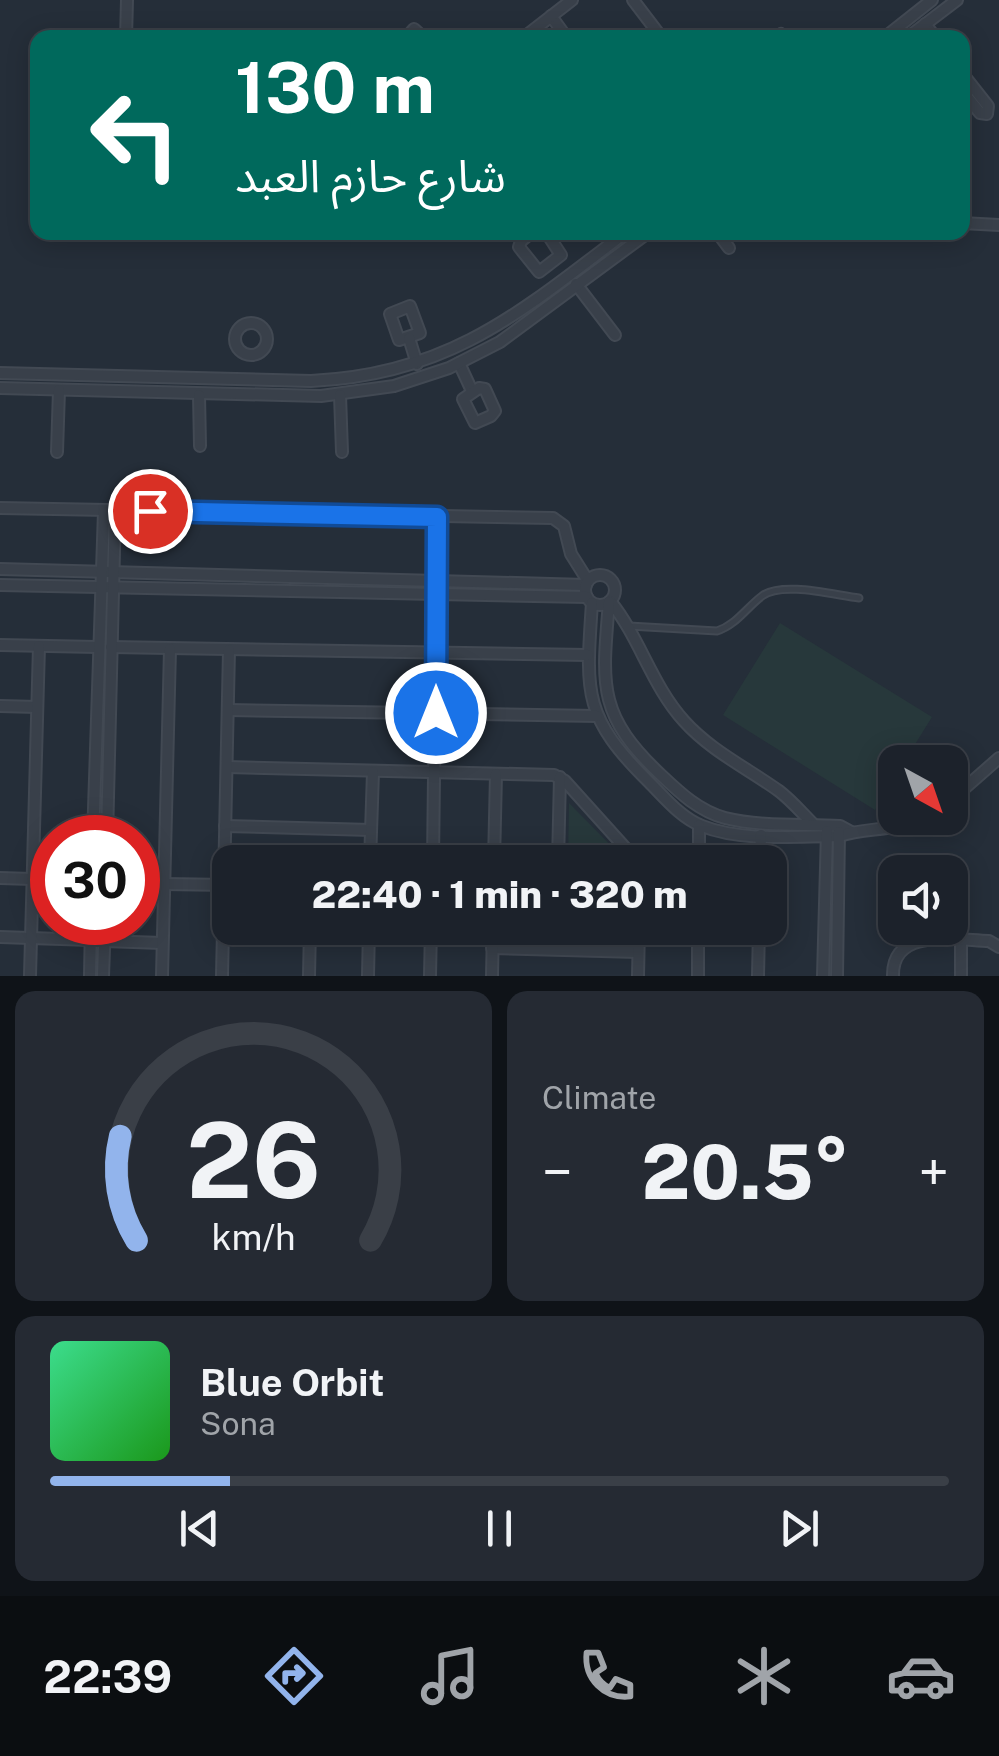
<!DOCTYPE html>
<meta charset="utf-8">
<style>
body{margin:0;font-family:"Public Sans","Noto Sans Arabic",sans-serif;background:#252a33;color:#f1f3f6;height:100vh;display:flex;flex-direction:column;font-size:38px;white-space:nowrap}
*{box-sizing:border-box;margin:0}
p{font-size:32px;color:#a0a4a9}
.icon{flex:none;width:55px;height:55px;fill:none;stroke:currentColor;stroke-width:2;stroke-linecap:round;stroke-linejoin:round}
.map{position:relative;height:976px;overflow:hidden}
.sheet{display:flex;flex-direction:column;gap:15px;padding:15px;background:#0f1318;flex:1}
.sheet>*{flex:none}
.guide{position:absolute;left:30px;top:30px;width:940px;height:210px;border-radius:20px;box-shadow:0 5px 25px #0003,0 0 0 2px #3a3f47;background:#00695c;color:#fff;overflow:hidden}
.needle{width:65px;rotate:140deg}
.fabs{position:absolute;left:878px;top:745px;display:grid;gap:20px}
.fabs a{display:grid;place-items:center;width:90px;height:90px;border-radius:20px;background:#1c222b;box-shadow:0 5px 25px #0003,0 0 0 2px #3a3f47;font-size:50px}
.speed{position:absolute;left:30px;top:815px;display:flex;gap:20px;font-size:50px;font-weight:700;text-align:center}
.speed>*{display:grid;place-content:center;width:130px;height:130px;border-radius:50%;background:#1c222b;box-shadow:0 5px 25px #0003,0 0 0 2px #3a3f47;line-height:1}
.speed .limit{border:15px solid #d22;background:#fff;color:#111}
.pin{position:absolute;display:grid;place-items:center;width:85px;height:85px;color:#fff;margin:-42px;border:5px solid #fff;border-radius:50%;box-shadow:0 2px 10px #0007}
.me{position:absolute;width:110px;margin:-55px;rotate:0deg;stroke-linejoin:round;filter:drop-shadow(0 0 8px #0008)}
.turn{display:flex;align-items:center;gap:35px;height:210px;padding:0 40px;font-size:45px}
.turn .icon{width:130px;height:130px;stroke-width:2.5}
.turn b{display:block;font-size:70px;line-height:85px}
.big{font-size:75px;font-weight:800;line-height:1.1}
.sheet .widget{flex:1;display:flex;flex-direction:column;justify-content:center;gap:15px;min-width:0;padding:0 35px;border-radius:20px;background:#252a33}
.sheet .dial{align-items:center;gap:0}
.dial svg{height:260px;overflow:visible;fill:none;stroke:#3a3f47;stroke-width:7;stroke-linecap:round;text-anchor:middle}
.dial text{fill:#f1f3f6;stroke:none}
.song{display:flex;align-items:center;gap:30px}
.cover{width:120px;height:120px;border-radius:15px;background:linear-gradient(135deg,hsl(150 70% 55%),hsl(120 70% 35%))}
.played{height:10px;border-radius:5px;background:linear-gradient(90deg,#92b4ec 20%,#3a3f47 20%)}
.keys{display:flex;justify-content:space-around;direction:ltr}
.heat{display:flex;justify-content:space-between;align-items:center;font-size:55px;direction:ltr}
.sheet .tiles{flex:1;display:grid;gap:15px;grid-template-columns:1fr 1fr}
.widget:last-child{grid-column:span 2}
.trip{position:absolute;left:212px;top:845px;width:575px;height:100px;border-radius:20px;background:#1c222b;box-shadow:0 5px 25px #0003,0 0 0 2px #3a3f47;font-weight:800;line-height:100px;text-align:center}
.tab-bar{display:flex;height:160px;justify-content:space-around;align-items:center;background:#0b0e11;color:#a0a4a9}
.tab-bar .icon{width:70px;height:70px}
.tab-bar .active{color:#92b4ec}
.tab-bar b{font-size:45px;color:#f1f3f6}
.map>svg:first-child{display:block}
.green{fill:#27383b}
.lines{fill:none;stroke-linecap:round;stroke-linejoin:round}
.service-casing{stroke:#424953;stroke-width:9}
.minor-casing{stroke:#424953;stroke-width:14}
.service{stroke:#39404a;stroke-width:5}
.minor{stroke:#39404a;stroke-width:10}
.route-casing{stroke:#114b97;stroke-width:25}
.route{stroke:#1a73e8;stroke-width:18}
</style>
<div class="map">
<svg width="999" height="976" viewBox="0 0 999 976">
<rect width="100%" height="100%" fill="#252e39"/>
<!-- green -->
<g class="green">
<path d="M780,623l152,94 -28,45h-9v15l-20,33 -152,-95z"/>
<path d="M569,803l58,59h-59z"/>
</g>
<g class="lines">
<defs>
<path id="service" d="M629,626l88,5c19,-6 29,-23 45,-35 20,-15 72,-1 97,2"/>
<g id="minor">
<path d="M633,0l29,38"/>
<path d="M551,16l16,22"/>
<path d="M925,24l11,14"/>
<path d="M126,38l1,-38"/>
<path d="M406,38l8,-9 10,9"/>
<path d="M523,38l49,-38"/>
<path d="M776,38l5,-4 6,4"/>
<path d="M884,38l48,-38"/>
<path d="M907,38l50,-38"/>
<path d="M962,73l26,33 -1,8 -7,-1 -18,-22"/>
<path d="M962,223l37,2"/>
<path d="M532,232l-11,9 -2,6 20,25 22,-17 -15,-23"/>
<path d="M717,232l12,16"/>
<path d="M576,284l39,51"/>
<path d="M410,306l10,27 -21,7 -9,-26z"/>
<circle cx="251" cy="339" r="16"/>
<path d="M409,338l8,26"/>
<path d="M459,363l13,28"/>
<path d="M0,373l311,8c138,-6 210,-69 315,-149"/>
<path d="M0,388l321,8 73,-10 55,-18 51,-26 149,-110"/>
<path d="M479,388l6,1 10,22 -4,5 -16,7 -12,-24z"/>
<path d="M199,395l1,51"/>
<path d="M340,395l2,57"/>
<path d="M57,452l2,-62"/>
<path d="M0,508l553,10 11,8 7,28 17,27"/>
<path d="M0,569l586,16"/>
<circle cx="600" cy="590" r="15"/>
<path d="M0,585l587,12"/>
<path d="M610,601c30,37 42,85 74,120 27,30 63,47 95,70 12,9 23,22 34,33"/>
<path d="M609,602c-7,83 -12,113 52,173 19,18 38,36 64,43 36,9 78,6 115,8l11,6"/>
<path d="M592,603c-6,89 -10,113 57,179 16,16 32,36 53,44 41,16 94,10 137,10 29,-9 54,-4 84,-18"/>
<path d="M0,645l97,2"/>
<path d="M111,647l477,8"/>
<path d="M0,706l37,1"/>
<path d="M228,710l369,6"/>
<path d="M227,767l327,8 11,6 73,81"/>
<path d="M950,801l49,-43"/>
<path d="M225,826l146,4"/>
<path d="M93,838l11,-327"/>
<path d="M107,838l8,-328"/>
<path d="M370,862l3,-90"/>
<path d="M433,862l4,-345"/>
<path d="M494,862l2,-88"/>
<path d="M558,862l2,-85"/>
<path d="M699,862v-37"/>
<path d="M760,862l1,-27"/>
<path d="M0,878l32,1"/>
<path d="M164,884l64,1"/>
<path d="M0,937l91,3"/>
<path d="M961,940v36"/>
<path d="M104,941l58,2"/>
<path d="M492,948l146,4"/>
<path d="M30,976l9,-330"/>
<path d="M90,976l1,-54"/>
<path d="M103,976l2,-54"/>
<path d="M162,976l8,-327"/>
<path d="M222,976l7,-326"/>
<path d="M309,976l1,-48"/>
<path d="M368,976l1,-48"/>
<path d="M430,976l1,-48"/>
<path d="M492,976l1,-48"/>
<path d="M638,976l1,-48"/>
<path d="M698,976v-48"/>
<path d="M758,976l1,-48"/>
<path d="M823,976l4,-145"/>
<path d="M837,976l2,-144"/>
<path d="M893,976c-1,-49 62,-36 96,-35l10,6"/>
</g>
</defs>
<!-- service casing -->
<use href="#service" class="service-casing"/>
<!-- minor casing -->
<use href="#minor" class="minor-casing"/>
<!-- service -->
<use href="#service" class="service"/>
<!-- minor -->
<use href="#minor" class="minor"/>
</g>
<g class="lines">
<defs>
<path id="route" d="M150,511l287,6 -1,196"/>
</defs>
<!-- route casing -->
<use href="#route" class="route-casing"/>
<!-- route -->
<use href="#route" class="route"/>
</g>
</svg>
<div class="fabs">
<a><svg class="needle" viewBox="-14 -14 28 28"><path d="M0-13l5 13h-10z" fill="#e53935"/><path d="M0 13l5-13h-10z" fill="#a0a4a9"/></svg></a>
<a><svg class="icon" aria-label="sound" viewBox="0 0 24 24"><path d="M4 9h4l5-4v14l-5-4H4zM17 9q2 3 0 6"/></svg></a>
</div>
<div class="speed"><div class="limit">30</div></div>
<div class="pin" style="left:150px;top:511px;background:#d93025"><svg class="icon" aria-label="arrive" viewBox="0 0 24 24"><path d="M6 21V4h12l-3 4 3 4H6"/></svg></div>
<svg class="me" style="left:436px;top:713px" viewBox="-20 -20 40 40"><circle r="17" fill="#1a73e8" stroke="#fff" stroke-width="3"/><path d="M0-11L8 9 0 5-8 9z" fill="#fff"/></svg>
<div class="trip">22:40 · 1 min · 320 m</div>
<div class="guide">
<div class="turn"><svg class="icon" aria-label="left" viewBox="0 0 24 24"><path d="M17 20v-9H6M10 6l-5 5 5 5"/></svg><div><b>130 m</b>شارع حازم العبد</div></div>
</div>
</div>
<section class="sheet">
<div class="tiles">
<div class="widget dial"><svg viewBox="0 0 100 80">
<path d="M14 69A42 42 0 1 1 86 69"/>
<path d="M14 69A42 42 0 0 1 9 37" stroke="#92b4ec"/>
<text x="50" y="56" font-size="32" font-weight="700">26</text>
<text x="50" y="72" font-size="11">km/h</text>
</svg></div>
<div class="widget"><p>Climate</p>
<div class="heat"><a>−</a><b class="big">20.5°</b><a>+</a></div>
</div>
<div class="widget">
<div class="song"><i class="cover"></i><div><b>Blue Orbit</b><p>Sona</p></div></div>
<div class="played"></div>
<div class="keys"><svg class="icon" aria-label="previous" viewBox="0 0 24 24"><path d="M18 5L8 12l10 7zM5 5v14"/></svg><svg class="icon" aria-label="pause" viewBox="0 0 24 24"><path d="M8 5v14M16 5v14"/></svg><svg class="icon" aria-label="next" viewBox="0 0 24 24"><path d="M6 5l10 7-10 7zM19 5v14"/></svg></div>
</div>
</div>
</section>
<nav class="tab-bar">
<b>22:39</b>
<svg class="icon active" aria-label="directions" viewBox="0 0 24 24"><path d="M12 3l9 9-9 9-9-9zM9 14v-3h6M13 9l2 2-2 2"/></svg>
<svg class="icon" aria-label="music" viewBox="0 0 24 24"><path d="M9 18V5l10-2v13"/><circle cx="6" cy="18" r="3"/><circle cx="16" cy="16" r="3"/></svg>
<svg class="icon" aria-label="phone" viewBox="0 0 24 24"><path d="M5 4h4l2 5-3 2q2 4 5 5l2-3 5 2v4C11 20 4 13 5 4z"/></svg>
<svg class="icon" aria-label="climate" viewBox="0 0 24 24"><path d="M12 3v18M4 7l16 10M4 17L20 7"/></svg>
<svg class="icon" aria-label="car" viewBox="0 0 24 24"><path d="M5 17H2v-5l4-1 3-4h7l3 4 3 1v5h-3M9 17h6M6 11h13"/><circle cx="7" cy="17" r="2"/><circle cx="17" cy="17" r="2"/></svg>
</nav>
